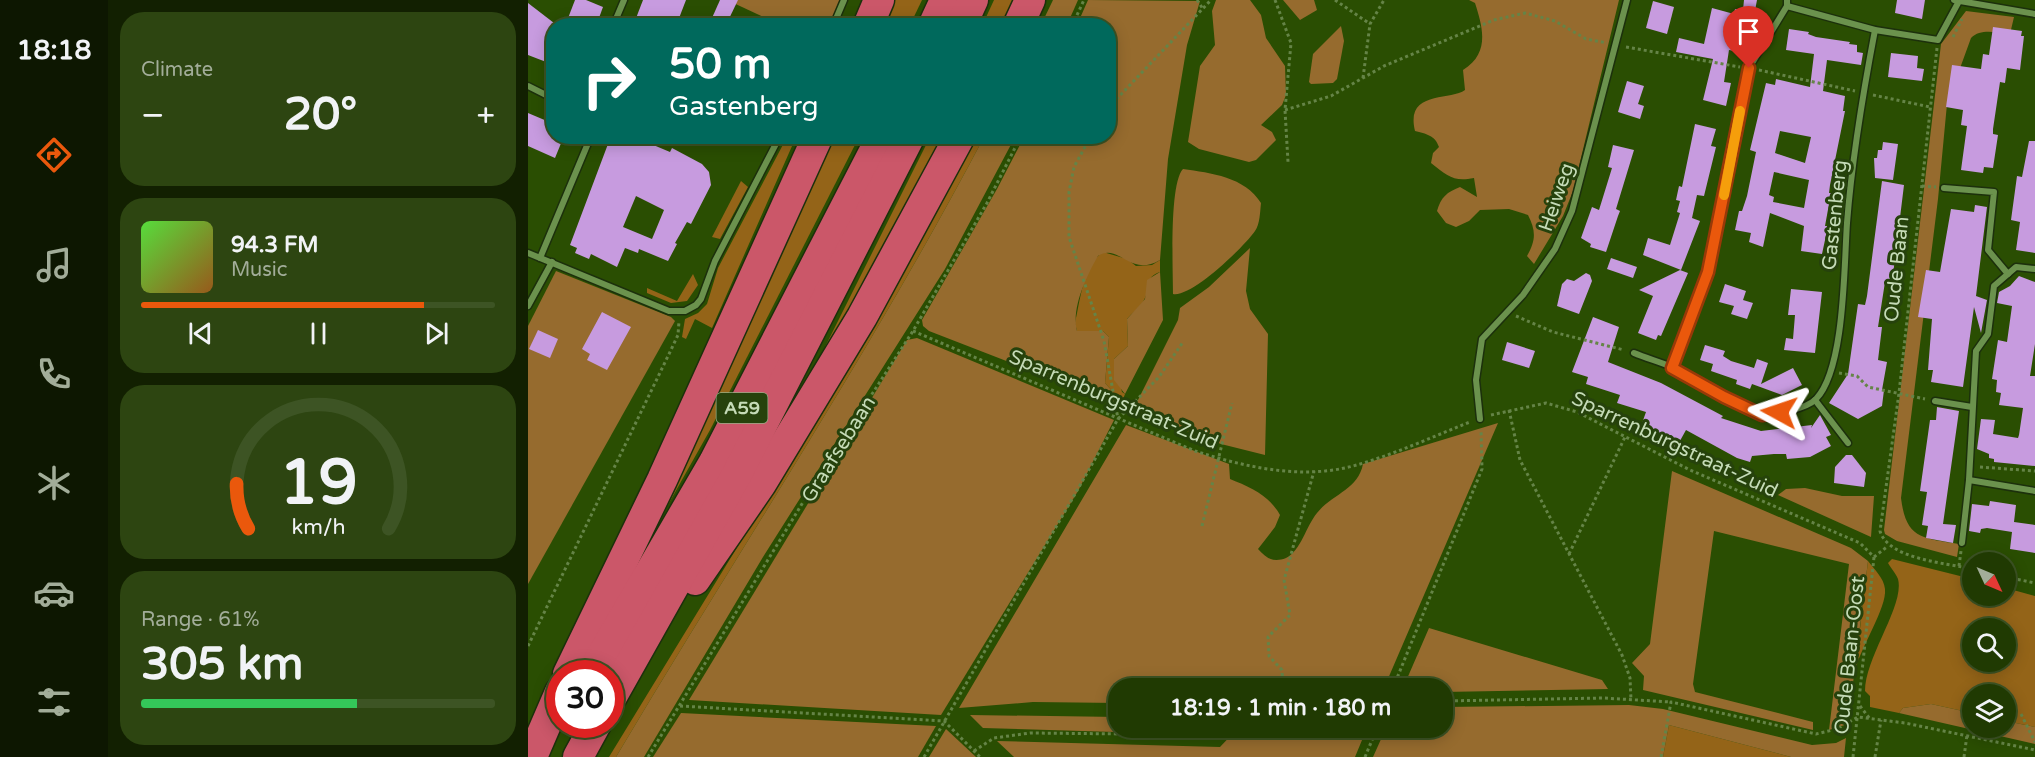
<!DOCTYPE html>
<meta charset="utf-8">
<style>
body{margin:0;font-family:"Varela Round",sans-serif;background:#2d4511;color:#f1f3f6;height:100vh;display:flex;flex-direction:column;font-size:22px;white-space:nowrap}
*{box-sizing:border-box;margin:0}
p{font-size:20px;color:#a2ad99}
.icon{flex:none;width:33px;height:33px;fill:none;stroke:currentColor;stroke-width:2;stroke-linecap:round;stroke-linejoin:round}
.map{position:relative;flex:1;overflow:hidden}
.details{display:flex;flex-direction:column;gap:12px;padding:12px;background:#122001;width:420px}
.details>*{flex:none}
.guide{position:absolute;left:18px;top:18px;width:570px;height:126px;border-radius:24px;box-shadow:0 3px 15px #0003,0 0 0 2px #3d5424;background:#00695c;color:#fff;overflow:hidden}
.needle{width:39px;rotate:134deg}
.tools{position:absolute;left:1434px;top:552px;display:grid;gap:12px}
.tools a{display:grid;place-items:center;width:54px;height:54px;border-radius:50%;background:#203a02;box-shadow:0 3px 15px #0003,0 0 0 2px #3d5424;font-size:30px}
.speed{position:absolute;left:18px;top:660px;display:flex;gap:12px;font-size:30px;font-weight:700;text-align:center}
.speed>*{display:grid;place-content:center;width:78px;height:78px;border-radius:50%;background:#203a02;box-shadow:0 3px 15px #0003,0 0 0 2px #3d5424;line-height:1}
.speed .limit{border:9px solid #d22;background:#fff;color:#111}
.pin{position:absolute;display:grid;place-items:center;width:51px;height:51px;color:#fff;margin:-62px -26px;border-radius:50% 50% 50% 0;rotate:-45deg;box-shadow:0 0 6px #0007}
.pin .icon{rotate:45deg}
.me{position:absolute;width:66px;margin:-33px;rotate:275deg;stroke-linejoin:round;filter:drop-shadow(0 0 4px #0008)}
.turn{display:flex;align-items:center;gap:21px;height:126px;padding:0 24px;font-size:27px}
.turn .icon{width:78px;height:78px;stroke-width:2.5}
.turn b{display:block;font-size:42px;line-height:51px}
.big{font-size:45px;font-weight:700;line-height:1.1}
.details .tile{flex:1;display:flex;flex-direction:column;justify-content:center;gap:9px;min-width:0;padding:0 21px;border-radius:24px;background:#2d4511}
.details .dial{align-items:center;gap:0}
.dial svg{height:156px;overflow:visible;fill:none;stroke:#3d5424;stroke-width:7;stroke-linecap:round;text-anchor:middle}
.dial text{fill:#f1f3f6;stroke:none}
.song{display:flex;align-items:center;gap:18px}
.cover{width:72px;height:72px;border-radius:9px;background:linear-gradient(135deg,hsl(110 70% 55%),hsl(30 70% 35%))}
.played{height:6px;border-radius:3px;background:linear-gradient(90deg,#ea580c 80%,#3d5424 80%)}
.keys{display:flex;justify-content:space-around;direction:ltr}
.heat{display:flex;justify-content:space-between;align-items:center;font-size:33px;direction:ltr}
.charge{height:9px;border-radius:4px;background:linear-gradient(90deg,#34c759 61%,#3d5424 0)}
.trip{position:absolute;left:580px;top:678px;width:345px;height:60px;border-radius:24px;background:#203a02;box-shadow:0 3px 15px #0003,0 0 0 2px #3d5424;font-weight:700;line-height:60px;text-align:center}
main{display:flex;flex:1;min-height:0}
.tabs{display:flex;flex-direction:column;width:108px;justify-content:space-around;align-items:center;background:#0d1701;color:#a2ad99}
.tabs .icon{width:42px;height:42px}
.tabs .on{color:#ea580c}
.tabs b{font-size:27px;color:#f1f3f6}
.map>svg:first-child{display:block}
.green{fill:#946418;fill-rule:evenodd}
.forest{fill:#966b2e}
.building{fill:#c79bdf;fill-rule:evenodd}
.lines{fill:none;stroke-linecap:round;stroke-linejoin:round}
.minor-casing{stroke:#1c300c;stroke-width:9}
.motorway-casing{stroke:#1c300c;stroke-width:33}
.path{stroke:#658447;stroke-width:3;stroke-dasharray:3 3;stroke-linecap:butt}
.minor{stroke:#6b924d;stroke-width:6}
.motorway{stroke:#cb5769;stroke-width:30}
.route-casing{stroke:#983908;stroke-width:15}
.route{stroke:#ea580c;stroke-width:10}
.slow{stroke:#f59e0b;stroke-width:10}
.labels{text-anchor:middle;stroke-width:6;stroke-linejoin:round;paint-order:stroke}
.shield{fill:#26420c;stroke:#95ad84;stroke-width:1.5}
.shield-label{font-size:18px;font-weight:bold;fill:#c5dbb7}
.street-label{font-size:20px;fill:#c5dbb7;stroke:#26420c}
</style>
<main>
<nav class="tabs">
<b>18:18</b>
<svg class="icon on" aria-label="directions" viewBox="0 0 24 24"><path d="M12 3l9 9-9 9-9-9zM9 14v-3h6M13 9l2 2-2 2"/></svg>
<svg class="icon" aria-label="music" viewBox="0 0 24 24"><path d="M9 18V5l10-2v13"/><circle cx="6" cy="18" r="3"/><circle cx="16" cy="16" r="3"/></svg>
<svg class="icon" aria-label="phone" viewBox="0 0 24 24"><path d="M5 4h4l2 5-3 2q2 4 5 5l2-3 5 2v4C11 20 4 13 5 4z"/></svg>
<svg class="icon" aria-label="climate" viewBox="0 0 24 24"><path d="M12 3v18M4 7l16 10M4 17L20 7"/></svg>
<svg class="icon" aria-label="car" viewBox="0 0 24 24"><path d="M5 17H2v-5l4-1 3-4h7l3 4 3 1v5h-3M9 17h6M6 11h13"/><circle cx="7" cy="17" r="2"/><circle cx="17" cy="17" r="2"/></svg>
<svg class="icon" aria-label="filters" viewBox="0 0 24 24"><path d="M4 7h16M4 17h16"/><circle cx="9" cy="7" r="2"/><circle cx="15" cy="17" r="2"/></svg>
</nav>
<section class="details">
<div class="tile"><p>Climate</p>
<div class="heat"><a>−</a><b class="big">20°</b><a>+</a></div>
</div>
<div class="tile">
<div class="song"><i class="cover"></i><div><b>94.3 FM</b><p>Music</p></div></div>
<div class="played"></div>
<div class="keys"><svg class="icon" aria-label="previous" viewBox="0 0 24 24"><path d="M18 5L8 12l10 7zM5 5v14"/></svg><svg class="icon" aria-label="pause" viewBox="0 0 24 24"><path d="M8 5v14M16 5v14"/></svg><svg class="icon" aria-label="next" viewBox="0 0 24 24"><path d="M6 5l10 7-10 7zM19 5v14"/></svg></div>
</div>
<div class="tile dial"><svg viewBox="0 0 100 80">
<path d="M14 69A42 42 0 1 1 86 69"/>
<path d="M14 69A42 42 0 0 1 8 46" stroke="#ea580c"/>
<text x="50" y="56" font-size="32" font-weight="700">19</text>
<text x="50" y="72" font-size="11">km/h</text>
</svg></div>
<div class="tile"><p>Range · 61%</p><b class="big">305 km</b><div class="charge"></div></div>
</section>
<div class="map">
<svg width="1507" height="757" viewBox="0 0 1507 757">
<rect width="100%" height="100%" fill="#2a4e02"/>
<!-- green -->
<g class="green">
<path d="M357,0h37l-12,25 -37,1z"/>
<path d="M466,0h31l-12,25 -31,1z"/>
<path d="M259,137h9l-84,191 -17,-9 -9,20 -4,-2 3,-18 13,-6 9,-9 11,-36z"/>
<path d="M296,137h35l-149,293 -91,162z"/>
<path d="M402,137h27l-152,250z"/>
<path d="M449,137h7c-112,213 -245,413 -368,620h-7l253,-414z"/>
<path d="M213,181l7,6 -28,52 -8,-2z"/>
<path d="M575,252l24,7 9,7 16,-1 8,-5v12c-16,5 -9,16 -16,28 -3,6 -12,13 -17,19l1,27 -14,13 8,33 3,2 -3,8 -17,-19 4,-46 -6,-6h-26l-2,-8c5,-21 8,-58 28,-71z"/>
<path d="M165,274l5,11 -11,16 -16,2 -24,-10v-5l30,13z"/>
<path d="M1364,559l80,20v17h34v-8l29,8v131l-29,-6v-27h-34v19l-41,-9 -28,4 -4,5 -29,-6v-11l-5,-5c0,-34 40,-86 33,-112 -2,-5 -7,-11 -10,-16zM1444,628h34v34h-34z"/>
<path d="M1340,561c6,8 16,17 17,28 2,19 -25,59 -30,82z"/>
<path d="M1141,725l122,32h-128z"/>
</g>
<!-- forest -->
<g class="forest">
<path d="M199,0h113l-11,26 -48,-1z"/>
<path d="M525,0h25l-11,25h-26z"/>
<path d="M560,0l112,1 -13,44 -19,114 -8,101c-31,18 -41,-18 -62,-4 -11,19 -27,52 -21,75h26l6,6 -4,46 17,19 -2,3 -191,-74 -6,-5 -1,-6 75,-131 27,-52 84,-1v-110l-31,-1z"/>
<path d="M688,0h34l11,15 5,23 19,28 1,29 -4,10 -21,20 11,7 4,8 -20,20 -7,2 -50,-13 -11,-7 12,-76 15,-21 -3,-34z"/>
<path d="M755,0h31l3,10 -17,10z"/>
<path d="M941,0h150l-46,191 -10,25 -29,48 -7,-8c9,-16 9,-25 1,-41l-19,-6 -29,1 -11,11 -13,6 -10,-4 -9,-12c4,-14 10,-19 23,-24l17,10 -3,-19c-21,4 -26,-2 -43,-15l2,-10 6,-6c-4,-12 -13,-13 -24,-16 -10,-41 35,-30 50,-41l-2,-20c27,-17 20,-42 12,-67z"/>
<path d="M1438,11l48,6 -4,17c-13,-1 -29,-6 -39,4l-24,66 -9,95 -37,299c5,41 21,40 58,46l-2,13 -60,-16 -12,-7 -1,-4 57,-486z"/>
<path d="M813,26l3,15 -7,38 -4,4 -22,1 -2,-2 4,-28z"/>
<path d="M456,137h31l-70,132 -182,288 -119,200h-28c123,-207 256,-407 368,-620z"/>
<path d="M655,169c28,4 62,8 78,34 -1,9 -1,21 -6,28 -11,16 -64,67 -82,63 0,-24 -4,-110 10,-125z"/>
<path d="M722,248l-4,43 4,18 18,25 -3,121 -44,-11 -84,-32 -3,-4 44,-88 2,-12 29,-21z"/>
<path d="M28,271l115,46 4,4 -147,263v-258z"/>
<path d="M632,272l3,48 -38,74 -11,-14v-21l14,-13 -1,-27 18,-20 2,-19z"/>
<path d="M389,338l197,82 -36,71 -137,224 -252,-15 218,-360z"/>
<path d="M970,423l-114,265h-265v15l-86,-1 -74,6 167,-283 103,39 1,15c20,8 39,16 50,36l-5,12 -17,22c8,9 15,14 28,9 15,-7 20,-32 31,-45 15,-19 41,-23 46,-49z"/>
<path d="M1144,471l179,77 17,13 -20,163 -19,6 20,-166 -135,-33 -21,153 2,8 114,29 4,1v8l-170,-40 1,-14 -12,-13 18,-19z"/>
<path d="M1277,488l37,8h32l-3,41 -93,-42 8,-6z"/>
<path d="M901,628l173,52 6,9 -165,3v-4h-40z"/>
<path d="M1403,704l41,9v15h34v-7l29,6v17l-136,-31 4,-5z"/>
<path d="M1101,705l34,4 149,36 24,-2 10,-5 -2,19h-53l-122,-32 -6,32h-290l13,-29h57v-21z"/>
<path d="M153,713l255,13 -18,31h-265z"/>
<path d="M442,715l149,2v11h100l-5,7 -231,-7z"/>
<path d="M710,728h129l-12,29h-341l-17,-16 223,6z"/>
<path d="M418,729l30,28h-47z"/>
</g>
<!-- building -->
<g class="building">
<path d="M47,0h11l17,7 -7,19h-31z"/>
<path d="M115,0h43l-10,26h-43z"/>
<path d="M192,0h18l-12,25 -14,-7z"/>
<path d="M1216,0h13l-10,53 -18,-3 -5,32 7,1 -5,23 -23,-6 10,-41 -37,-7 3,-14 25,6 8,-36 22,6 1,-5 8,1z"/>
<path d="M1369,0h28l-3,19 -27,-6z"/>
<path d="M1125,1l21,6 -7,27 -21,-6z"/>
<path d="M0,3l26,20v42l-26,-10z"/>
<path d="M1465,27l29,4 -1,5h3l-4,34 -13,-2 -2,15 -5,-1 -7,47v5l5,1 -5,33 -9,-1 -1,6 -22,-3 6,-44 -6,-1 2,-15 -17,-3 6,-42 29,4 2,-15 6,1z"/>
<path d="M1261,29l20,3 -1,2 8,3 34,5 -1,2 8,1v7l6,1 -2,12 -34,-5 -4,31 22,5 -2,15h2l-15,74 -1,8h2l-6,33h3l-6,28 -21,-3 3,-25 -34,-13 -7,34 -14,-5 2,-9 -16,-3 4,-19h3l5,-15 9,-44 -6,-2 16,-67 9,2 1,-6 34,8 4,-33 -28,-4zM1252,131l31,6 -6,26 -30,-10zM1246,172l35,8 -5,28 -31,-6 1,-5 -5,-2z"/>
<path d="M1363,53l27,3 -1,12 7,1 -2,12 -34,-4z"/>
<path d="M1099,81l17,5 -6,18 6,2 -4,13 -22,-7z"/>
<path d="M0,113l26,11v12h10l-9,22 -27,-12z"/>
<path d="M1167,124l21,5 -5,17 5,1 -12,49 -7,-1 -5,23 8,3 -19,49 -38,-15 5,-17 22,7 10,-32 -3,-1 3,-11 -4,-1 3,-14 3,1z"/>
<path d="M83,136h21l38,16 2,-4 30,16 7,8 2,13 -20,39 -4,-2 -12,21 2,1 -9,17 -29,-12 -1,4 -13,-5 -8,19 -26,-13 -2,5 -14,-6 2,-5 -7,-3zM108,196l28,14 -12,29 -29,-12z"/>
<path d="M1501,141h6v112l-19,-3 4,-28 -9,-2 6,-44 5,1z"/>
<path d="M1355,142l15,2 -5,36 -18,-2 -1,-20h3l1,-8h4z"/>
<path d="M1085,145l21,5 -18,59 4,2 -2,5 -12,36 -16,-5 1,-3 -10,-6 11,-31 7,3 13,-42 -4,-1z"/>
<path d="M1354,181l22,4 -12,98 -7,-1 -7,45h4l-4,33 9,2 -5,28h2l-2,16 -24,13 -29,-16 19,-29 10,-70 7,1 2,-9z"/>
<path d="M1447,205l12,2 -11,89 11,4 -6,33 -7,-26 -11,80 -32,-5 2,-12h-5l4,-51 -14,-2 8,-47 14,2 11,-63 23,3z"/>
<path d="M1083,258l26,9 -4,11 -26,-9z"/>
<path d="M1152,270l8,3 -27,63 -3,-1 -2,5 -18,-7 15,-37 -14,-6z"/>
<path d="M1058,273l4,2 2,6 -13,33 -22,-8 5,-22 5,-5 7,2z"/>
<path d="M1491,276l16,6v62l-5,32h5v90l-41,-4v-3l-5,-1v-4l-12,-5 4,-30 14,1 -2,14 25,4 1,-3 4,-27 -24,-3 2,-12 -5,-1 1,-12 -5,-1 6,-39 9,2 5,-36 -15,-3 2,-11 11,-6z"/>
<path d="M1197,284l21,7 -3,9 10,3 -6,16 -16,-5 3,-8 -15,-4z"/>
<path d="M1263,289l31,3 -7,61 -31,-3 2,-12 7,1 2,-24h-7z"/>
<path d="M74,312l29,15 -24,43 -20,-10 3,-6 -8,-5z"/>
<path d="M1065,317l26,10 -11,35 53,21 62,33 -2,2 40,13 51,-6 -1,3 9,-13 11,20 -5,2 5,9 -21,11 -23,2 -1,-5h-12l-22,2 -2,6 -13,-4 -51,-28 -10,18 -10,-6 2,-3 -28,-10 6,-17 -29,-9 3,-8 -34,-11 2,-7 -16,-5z"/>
<path d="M10,330l20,9 -8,19 -21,-9z"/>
<path d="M979,342l28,9 -6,17 -27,-8z"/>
<path d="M1177,345l20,6 -2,5 8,5 23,7 3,-9 11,4 -7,21 32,-16 9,17 -20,10 -30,-11 -2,5 -14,-5 1,-4 -26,-9 2,-7 -13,-4z"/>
<path d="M1409,407l22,4 -16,113 13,1 -3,18 -27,-5 2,-12 -6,-1 5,-33 -7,-1 10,-71h6z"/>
<path d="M1318,455h6l14,18 -2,14 -30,-4 1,-16z"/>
<path d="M1462,501l26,4 -2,17 21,3v28l-25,-4 2,-17 -25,-4 -6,1 -1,4 -11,-2 3,-27 17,2z"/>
</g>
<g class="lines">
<defs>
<g id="minor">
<path d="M1426,0l81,14"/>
<path d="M1259,6l88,24 63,10 20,-37"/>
<path d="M85,26l11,-26"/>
<path d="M305,26l11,-26"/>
<path d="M0,86l26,13"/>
<path d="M1416,188l50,4 -6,58 20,24"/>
<path d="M0,253l141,58h16l11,-6 5,-6 14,-38 65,-125"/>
<path d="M12,258l51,-122"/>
<path d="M0,306l24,-44"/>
<path d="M1106,353c12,5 26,9 38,14 20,9 74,47 92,47 14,0 42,-5 52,-15 29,-30 28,-134 31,-176 5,-65 16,-130 28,-193"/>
<path d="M1144,368l36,-96 41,-204 38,-62v-6"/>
<path d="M1287,400l33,43"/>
<path d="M1407,401l37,6"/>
<path d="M952,419l-4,-39 6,-41 41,-44 32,-46 17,-38 55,-211"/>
<path d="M1441,480l66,11"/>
<path d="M1434,543l7,-63 7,-129 12,-17 6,-48 22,-19 19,2"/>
</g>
<g id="motorway">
<path d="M340,26l11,-26"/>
<path d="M405,26l12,-26"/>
<path d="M433,26l12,-26"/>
<path d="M490,26l12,-26"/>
<path d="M167,580l66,-96 101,-167 98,-181"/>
<path d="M40,674l94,-194 156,-344"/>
<path d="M63,674l123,-212 168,-326"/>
<path d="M82,700l127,-226 173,-338"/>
<path d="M4,757l28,-65"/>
<path d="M50,757l18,-33"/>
</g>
</defs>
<!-- minor casing -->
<use href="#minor" class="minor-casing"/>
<!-- motorway casing -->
<use href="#motorway" class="motorway-casing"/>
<!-- path -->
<g class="path">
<path d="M669,0l6,9"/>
<path d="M747,0l16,43 -6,67 3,52"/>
<path d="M807,0l35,24"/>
<path d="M544,26l12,-26"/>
<path d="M1425,37l9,-18"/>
<path d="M1098,47l114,20"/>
<path d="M1409,48l-38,345 -19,138c8,28 66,32 92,38"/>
<path d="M1231,70l96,21"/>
<path d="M835,78l7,-54 14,-24"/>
<path d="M1345,95l57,12"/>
<path d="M580,108l103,-108"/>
<path d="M757,110l46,-14 53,-30 110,-46 31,-7 30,8 31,18 21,4"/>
<path d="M563,136l-17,31 -5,25v45l35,104 14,78"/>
<path d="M1394,186l14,1"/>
<path d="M988,316l37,16 71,18"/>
<path d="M385,331l282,120c50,16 106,29 158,15 40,-11 79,-29 117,-44"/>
<path d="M1311,373l18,3 11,11 57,12"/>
<path d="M981,410l11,50 102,195 8,23 1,22"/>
<path d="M963,415l55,-12 31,9 113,58 170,73 14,14"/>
<path d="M1452,467l55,4"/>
<path d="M674,526l30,-123"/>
<path d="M1041,554l56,-117"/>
<path d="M1346,557l14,-11"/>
<path d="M1431,566l2,-15"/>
<path d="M1478,577l29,6"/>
<path d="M0,646l141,-292 9,-19 1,-14"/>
<path d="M755,688l-1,-18 -13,-14 -1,-19 22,-22 -6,-35 30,-109"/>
<path d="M865,688l89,-219 -1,-40"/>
<path d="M915,701l160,-3 68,4"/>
<path d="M152,706l264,15 36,36"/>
<path d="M1332,706l10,13"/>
<path d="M1493,714l14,28"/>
<path d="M1457,739l3,-11"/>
<path d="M446,751l20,-13 36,-5 195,2 26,-7"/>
<path d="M120,757l174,-286 91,-140 74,-128 34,-67"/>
<path d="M396,757l194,-338 41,-42 24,-35"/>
<path d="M837,757l12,-29"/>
<path d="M1133,757l10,-55 145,32 21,-5 21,-12 47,6 130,27"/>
<path d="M1325,757l21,-200"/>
<path d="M1347,757l6,-37"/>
<path d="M1436,757l3,-22"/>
</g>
<!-- minor -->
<use href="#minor" class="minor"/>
<!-- motorway -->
<use href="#motorway" class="motorway"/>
</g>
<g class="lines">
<defs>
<path id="route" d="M1221,68l-41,204 -36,96 52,29 38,18 17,-3"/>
</defs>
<!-- route casing -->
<use href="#route" class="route-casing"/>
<!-- route -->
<use href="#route" class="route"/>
<!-- slow -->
<path class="slow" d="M1196,195l16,-84"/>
</g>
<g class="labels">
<!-- shield labels -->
<rect class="shield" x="188.5" y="393" width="51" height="30" rx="4.5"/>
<g class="shield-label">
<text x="214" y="414">A59</text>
</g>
<!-- street labels -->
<g class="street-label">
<text transform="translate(1028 197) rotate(-71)" y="7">Heiweg</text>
<text transform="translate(1306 215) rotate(-84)" y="7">Gastenberg</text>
<text transform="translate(1368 269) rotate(-84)" y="7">Oude Baan</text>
<text transform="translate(586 399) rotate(23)" y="7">Sparrenburgstraat-Zuid</text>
<text transform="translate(1147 444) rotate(25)" y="7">Sparrenburgstraat-Zuid</text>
<text transform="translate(310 449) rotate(-58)" y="7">Graafsebaan</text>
<text transform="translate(1321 655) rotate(-84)" y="7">Oude Baan-Oost</text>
</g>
</g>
</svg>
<div class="tools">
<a><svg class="needle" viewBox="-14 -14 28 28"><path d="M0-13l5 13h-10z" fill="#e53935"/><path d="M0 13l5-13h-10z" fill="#a2ad99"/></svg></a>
<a><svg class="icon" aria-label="search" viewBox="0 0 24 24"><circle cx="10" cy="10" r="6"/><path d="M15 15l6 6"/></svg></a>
<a><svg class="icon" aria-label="layers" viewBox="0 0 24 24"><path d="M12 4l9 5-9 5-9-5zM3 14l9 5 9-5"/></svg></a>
</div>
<div class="speed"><div class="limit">30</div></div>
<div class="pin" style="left:1221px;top:68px;background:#d93025"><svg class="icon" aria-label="arrive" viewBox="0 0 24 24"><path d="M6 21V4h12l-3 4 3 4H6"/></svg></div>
<svg class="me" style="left:1251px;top:412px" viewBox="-20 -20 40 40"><path d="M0-17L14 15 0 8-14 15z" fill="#ea580c" stroke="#fff" stroke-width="4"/></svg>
<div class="trip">18:19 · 1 min · 180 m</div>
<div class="guide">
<div class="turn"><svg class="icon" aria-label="right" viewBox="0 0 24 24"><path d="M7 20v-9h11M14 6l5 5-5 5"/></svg><div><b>50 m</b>Gastenberg</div></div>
</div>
</div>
</main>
